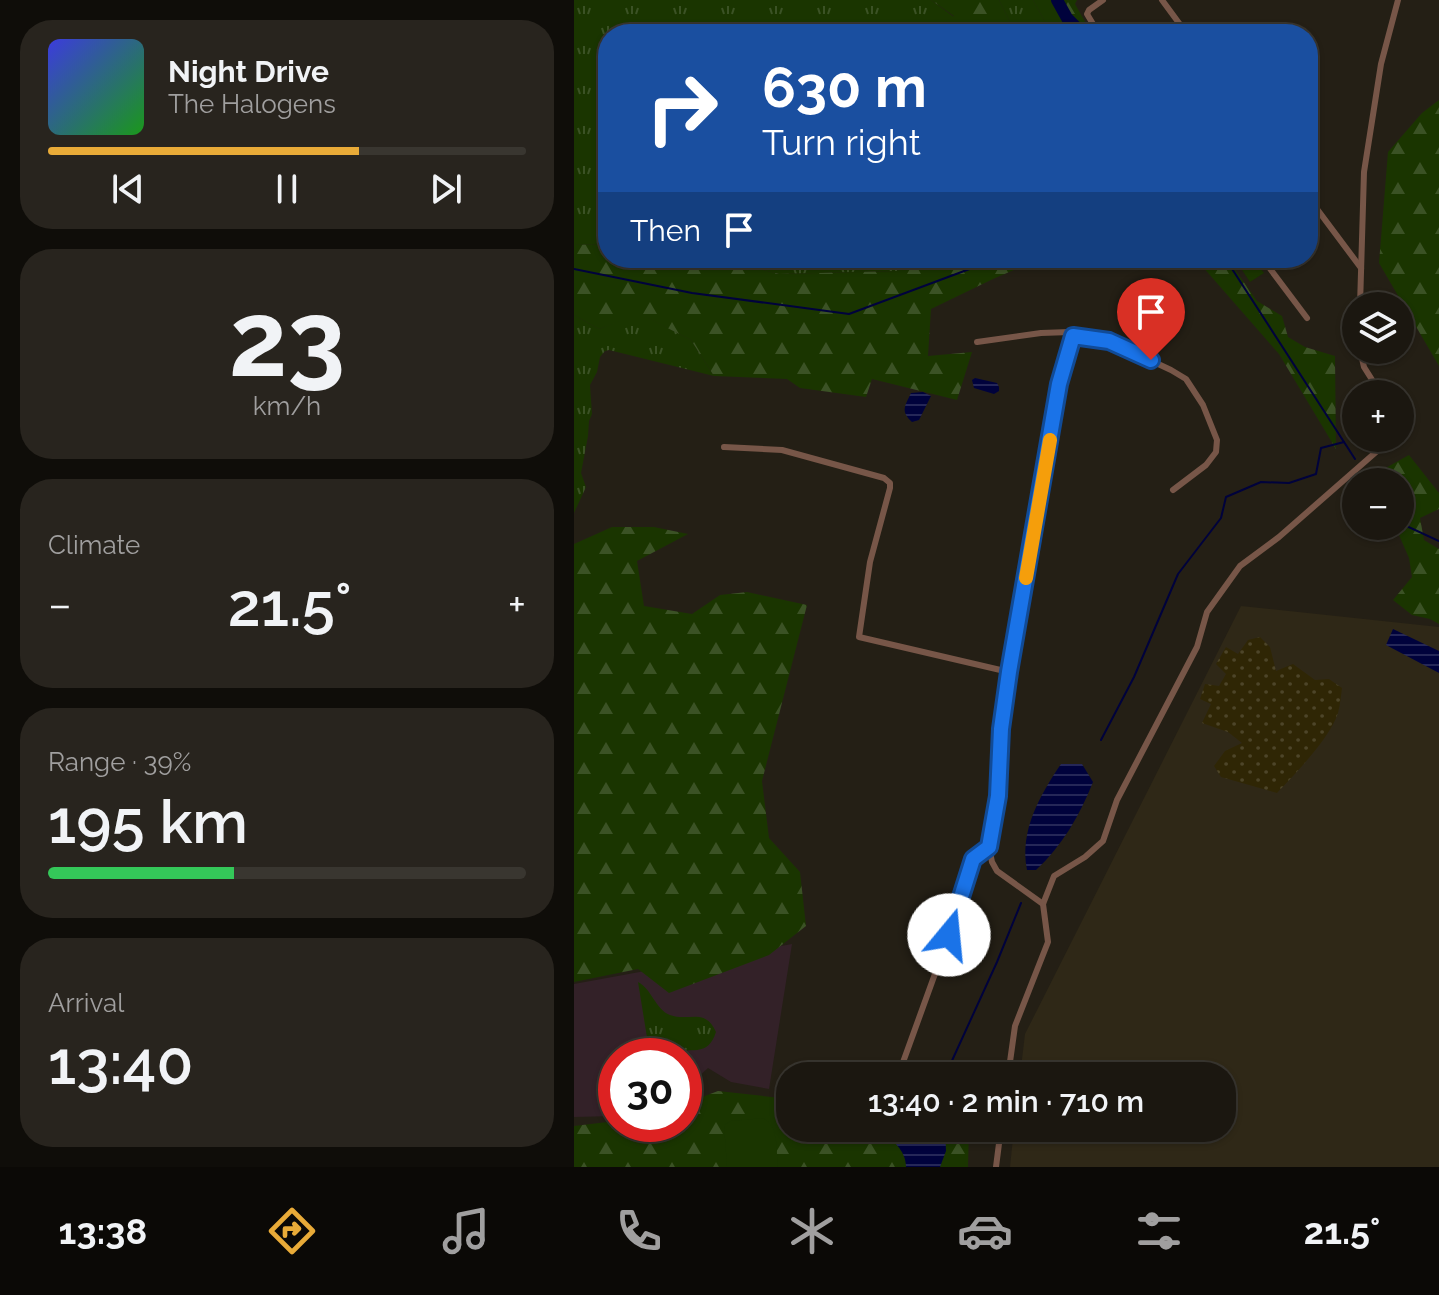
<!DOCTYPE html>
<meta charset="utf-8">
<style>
body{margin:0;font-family:Raleway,sans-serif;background:#28241e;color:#f1f3f6;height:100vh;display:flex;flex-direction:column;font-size:30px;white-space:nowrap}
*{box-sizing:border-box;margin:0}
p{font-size:26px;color:#a09f9f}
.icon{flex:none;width:44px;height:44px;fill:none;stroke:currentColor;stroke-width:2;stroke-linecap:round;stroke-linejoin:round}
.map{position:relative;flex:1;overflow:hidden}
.drawer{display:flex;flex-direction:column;gap:20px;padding:20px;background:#0f0d09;width:574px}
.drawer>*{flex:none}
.guide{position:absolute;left:24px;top:24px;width:720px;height:244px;border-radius:32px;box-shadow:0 2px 6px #0004,0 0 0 2px #393630;background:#1a4fa0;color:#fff;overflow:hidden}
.controls{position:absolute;left:768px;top:292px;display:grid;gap:16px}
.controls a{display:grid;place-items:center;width:72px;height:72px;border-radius:50%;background:#1b1710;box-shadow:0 2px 6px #0004,0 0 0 2px #393630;font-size:40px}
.speed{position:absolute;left:24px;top:1038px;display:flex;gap:16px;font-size:40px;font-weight:700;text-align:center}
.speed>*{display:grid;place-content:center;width:104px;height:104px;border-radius:50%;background:#1b1710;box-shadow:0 2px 6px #0004,0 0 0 2px #393630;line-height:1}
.speed .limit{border:12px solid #d22;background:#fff;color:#111}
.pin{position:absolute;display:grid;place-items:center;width:68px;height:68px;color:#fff;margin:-82px -34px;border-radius:50% 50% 50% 0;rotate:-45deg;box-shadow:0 0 8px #0007}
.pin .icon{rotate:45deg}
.me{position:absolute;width:88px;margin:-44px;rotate:17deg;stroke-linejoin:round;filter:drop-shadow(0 0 6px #0008)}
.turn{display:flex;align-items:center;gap:28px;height:168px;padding:0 32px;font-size:36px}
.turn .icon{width:104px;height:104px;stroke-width:2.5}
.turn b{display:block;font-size:56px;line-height:68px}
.then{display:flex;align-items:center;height:76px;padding:0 32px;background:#0003;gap:16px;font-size:30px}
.big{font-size:60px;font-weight:600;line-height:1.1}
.drawer .card{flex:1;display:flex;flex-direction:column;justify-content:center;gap:12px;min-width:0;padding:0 28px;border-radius:32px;background:#28241e}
.drawer .dial{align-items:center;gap:0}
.dial b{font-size:104px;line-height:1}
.song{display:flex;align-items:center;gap:24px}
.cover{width:96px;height:96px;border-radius:12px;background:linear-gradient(135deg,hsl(240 70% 55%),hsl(120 70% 35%))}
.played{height:8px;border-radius:4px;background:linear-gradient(90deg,#e9ab38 65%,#393630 65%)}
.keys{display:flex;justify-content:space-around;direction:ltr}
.heat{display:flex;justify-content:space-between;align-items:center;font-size:44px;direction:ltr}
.charge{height:12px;border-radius:6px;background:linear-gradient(90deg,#34c759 39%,#393630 0)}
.trip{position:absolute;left:202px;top:1062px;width:460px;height:80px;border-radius:32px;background:#1b1710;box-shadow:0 2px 6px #0004,0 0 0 2px #393630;font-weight:600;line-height:80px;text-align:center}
.dock{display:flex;height:128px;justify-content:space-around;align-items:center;background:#0b0906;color:#a09f9f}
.dock .icon{width:56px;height:56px}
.dock .on{color:#e9ab38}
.dock b{font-size:36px;color:#f1f3f6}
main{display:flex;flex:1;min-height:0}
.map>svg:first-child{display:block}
.commercial{fill:#332128}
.built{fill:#2f2817}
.grass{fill:url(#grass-tufts)}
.forest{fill:url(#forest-firs)}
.sand{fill:url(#sand-dots)}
.garden{fill:#1a3500}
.water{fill:url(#water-rules)}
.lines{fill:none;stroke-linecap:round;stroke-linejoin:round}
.stream{stroke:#00023c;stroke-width:2}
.river{stroke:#00023c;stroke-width:12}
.street{stroke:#775648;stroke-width:6}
.route-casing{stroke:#114b97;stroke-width:20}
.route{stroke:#1a73e8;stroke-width:14}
.slow{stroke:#f59e0b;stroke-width:14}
</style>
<main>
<section class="drawer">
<div class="card">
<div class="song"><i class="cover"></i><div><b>Night Drive</b><p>The Halogens</p></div></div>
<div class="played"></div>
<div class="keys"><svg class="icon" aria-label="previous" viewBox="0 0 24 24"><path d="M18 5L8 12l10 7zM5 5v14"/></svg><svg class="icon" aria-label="pause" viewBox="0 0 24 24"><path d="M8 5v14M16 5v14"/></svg><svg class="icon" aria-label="next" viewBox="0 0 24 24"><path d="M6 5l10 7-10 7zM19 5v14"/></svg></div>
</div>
<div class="card dial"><b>23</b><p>km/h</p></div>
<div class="card"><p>Climate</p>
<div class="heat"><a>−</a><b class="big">21.5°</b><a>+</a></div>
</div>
<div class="card"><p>Range · 39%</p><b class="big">195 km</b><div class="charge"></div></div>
<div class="card"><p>Arrival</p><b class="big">13:40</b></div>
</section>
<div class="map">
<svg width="865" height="1167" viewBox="0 0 865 1167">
<defs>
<pattern id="grass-tufts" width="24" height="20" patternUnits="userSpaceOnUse" patternTransform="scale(2)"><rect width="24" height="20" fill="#1a3500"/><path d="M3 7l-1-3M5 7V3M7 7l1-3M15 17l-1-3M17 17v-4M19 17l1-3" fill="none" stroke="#3b5225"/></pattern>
<pattern id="forest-firs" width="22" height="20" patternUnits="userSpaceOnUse" patternTransform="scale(2)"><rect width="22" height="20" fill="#1a3500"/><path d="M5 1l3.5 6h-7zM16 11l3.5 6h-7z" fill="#3b5225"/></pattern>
<pattern id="sand-dots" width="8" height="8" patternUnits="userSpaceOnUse" patternTransform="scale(2)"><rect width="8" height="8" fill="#2f2605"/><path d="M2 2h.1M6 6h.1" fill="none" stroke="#4d4529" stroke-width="1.8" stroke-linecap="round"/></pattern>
<pattern id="water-rules" width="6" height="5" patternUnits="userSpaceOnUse" patternTransform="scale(2)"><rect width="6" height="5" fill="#00023c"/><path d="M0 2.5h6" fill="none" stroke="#252758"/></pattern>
</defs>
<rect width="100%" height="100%" fill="#241f15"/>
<!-- commercial -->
<path class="commercial" d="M218,944l-23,145 -38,-7 -23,-14 -24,22v-34h-68v60l-42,1v-133z"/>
<!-- built -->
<path class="built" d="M667,606l198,21v540h-429l4,-39h208v-52h-202l5,-42z"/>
<!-- grass -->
<g class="grass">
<path d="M0,0h357l23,17 -20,13 3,4h-329v210l-34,1z"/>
<path d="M425,0h34l19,34h-36z"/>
<path d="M142,258h209l-28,13 -118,3z"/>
<path d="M65,313l52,27 23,36 -105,-26 -4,1 -5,6 -3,15 -7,13 2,29 -3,7 -1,15 -7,37 5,14 -12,26v-198l25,14z"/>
<path d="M64,982c14,7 17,27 32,33 19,7 35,-8 46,17 -8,26 -26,15 -46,20 -8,1 -11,4 -20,4z"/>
</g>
<!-- forest -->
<g class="forest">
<path d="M357,0h68l17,34h-79l-3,-4 20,-14z"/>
<path d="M459,0h44l-2,4 17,30h-40z"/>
<path d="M865,100v266l-60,-103 9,-111 34,-39z"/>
<path d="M34,244v14h108l63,16 118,-3 28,-13h117l-49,21 -62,30 -3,47 44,-4 -15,48 -85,-21 -6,18 -66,-9 -13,-9 -73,-3 -23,-36 -51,-26 -41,15 -25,-14v-70z"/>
<path d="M621,258h32l30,43 25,15 6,21 17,10 30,9 1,93 -57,-95z"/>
<path d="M835,455l30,38v16l-19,9 4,22 15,9v75l-9,-5 -18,-4 -19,-15 19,-23 -3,-19 -14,-32h5v-44h-24l-3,-7z"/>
<path d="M38,527h42l34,7 -51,27 7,45 48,8 28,-19 27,-3 60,13 -45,176 7,57 31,34 6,54 -37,29 -100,38 -31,-24 -64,13v-438z"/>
<path d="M144,1091l72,8v29h179l-1,39h-394v-41l42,-5v3h68v-20z"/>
</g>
<!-- sand -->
<path class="sand" d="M686,637l10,10 6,24 17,-7 22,16 14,-1 13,9c-1,8 -2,17 -4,25 -8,25 -43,61 -61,80l-56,-16 -7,-11 11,-15 17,-8 -14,-11 -26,-9 9,-19 -11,-5 5,-15 14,2 7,-12 -10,-10 10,-17 12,7 10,-14z"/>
<!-- garden -->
<g class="garden">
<path d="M660,258h19l11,15 -14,9z"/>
<path d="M189,1118c16,9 13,32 15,49h-51l-3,-42 7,-4z"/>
</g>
<!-- water -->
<g class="water">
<path d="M401,378l22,5 2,4v4l-5,3 -20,-6 -2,-8z"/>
<path d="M349,392l8,4 -12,24 -7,2c-12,-11 -7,-16 -1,-29z"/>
<path d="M819,629l46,22v22l-53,-28z"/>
<path d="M487,764h21l11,18c-13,33 -31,64 -57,88h-9c-8,-39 13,-75 34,-106z"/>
<path d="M308,1128h63l1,23 -6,16h-34c0,-18 -15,-26 -24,-39z"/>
</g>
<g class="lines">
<!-- stream -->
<g class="stream">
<path d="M651,258l130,201"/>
<path d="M0,269l118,24 157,21 150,-56"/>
<path d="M791,475l5,7"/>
<path d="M826,523l39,18"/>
<path d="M527,740l33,-63 44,-103 43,-56 5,-21 35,-15 28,1 27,-9 5,-26 23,-6"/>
<path d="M371,1076l52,-114 24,-59"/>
</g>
<!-- river -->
<path class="river" d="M483,0l10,18 16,16"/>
<!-- street -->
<g class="street">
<path d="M588,0l25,34"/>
<path d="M525,34l-12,-20 2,-4 14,-10"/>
<path d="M734,197l53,71"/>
<path d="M688,258l45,60"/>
<path d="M786,306l4,-134 17,-108 17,-64"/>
<path d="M403,342l64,-9 29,-1 3,4 36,5 62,29 15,9 17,26 14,35 -1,12 -10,13 -33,25"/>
<path d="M786,350l4,17 17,27"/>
<path d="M150,447l58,3 102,28 6,5v5l-20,74 -11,75 150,35"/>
<path d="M469,904l-46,-33 -5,-9 -3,-15 6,-28 4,-35 2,-55 8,-57 50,-288 14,-48"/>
<path d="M328,1065l38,-105 33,-101 16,-12"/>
<path d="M434,1076l7,-50 33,-84 -5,-38 11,-28 31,-19 18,-16 14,-41 80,-153 10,-35 33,-46 39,-29 113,-99"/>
<path d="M422,1167l5,-39"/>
</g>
</g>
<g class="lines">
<defs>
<path id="route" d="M375,935l24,-76 16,-12 9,-51 3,-67 8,-57 50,-288 14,-48 36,5 42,19"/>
</defs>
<!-- route casing -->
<use href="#route" class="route-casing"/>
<!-- route -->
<use href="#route" class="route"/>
<!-- slow -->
<path class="slow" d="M452,578l24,-138"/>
</g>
</svg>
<div class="controls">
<a><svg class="icon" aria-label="layers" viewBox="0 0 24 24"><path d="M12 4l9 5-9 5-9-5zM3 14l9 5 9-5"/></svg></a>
<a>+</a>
<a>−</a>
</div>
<div class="speed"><div class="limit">30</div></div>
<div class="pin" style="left:577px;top:360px;background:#d93025"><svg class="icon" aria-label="arrive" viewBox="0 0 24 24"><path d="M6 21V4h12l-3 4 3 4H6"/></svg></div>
<svg class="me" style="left:375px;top:935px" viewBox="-20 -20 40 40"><circle r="19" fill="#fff"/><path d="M0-13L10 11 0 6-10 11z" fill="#1a73e8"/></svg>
<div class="trip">13:40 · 2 min · 710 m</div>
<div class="guide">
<div class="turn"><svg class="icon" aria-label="right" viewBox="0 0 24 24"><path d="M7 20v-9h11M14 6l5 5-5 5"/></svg><div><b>630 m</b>Turn right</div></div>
<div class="then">Then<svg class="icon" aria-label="arrive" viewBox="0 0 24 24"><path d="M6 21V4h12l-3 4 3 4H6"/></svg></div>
</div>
</div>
</main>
<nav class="dock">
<b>13:38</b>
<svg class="icon on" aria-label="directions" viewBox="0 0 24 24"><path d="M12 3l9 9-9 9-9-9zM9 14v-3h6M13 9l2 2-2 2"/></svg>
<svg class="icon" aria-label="music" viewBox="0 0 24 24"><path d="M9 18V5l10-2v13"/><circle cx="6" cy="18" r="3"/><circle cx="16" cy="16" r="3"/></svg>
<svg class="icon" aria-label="phone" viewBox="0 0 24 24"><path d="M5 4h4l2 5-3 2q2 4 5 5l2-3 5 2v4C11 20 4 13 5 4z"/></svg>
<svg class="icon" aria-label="climate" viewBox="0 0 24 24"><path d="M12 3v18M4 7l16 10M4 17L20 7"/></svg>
<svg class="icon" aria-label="car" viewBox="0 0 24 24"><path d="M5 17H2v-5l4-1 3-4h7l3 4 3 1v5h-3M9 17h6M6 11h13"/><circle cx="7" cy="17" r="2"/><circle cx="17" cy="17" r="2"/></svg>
<svg class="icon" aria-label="filters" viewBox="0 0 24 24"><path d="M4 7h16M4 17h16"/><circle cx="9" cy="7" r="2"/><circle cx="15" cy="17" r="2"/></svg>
<b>21.5°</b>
</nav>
